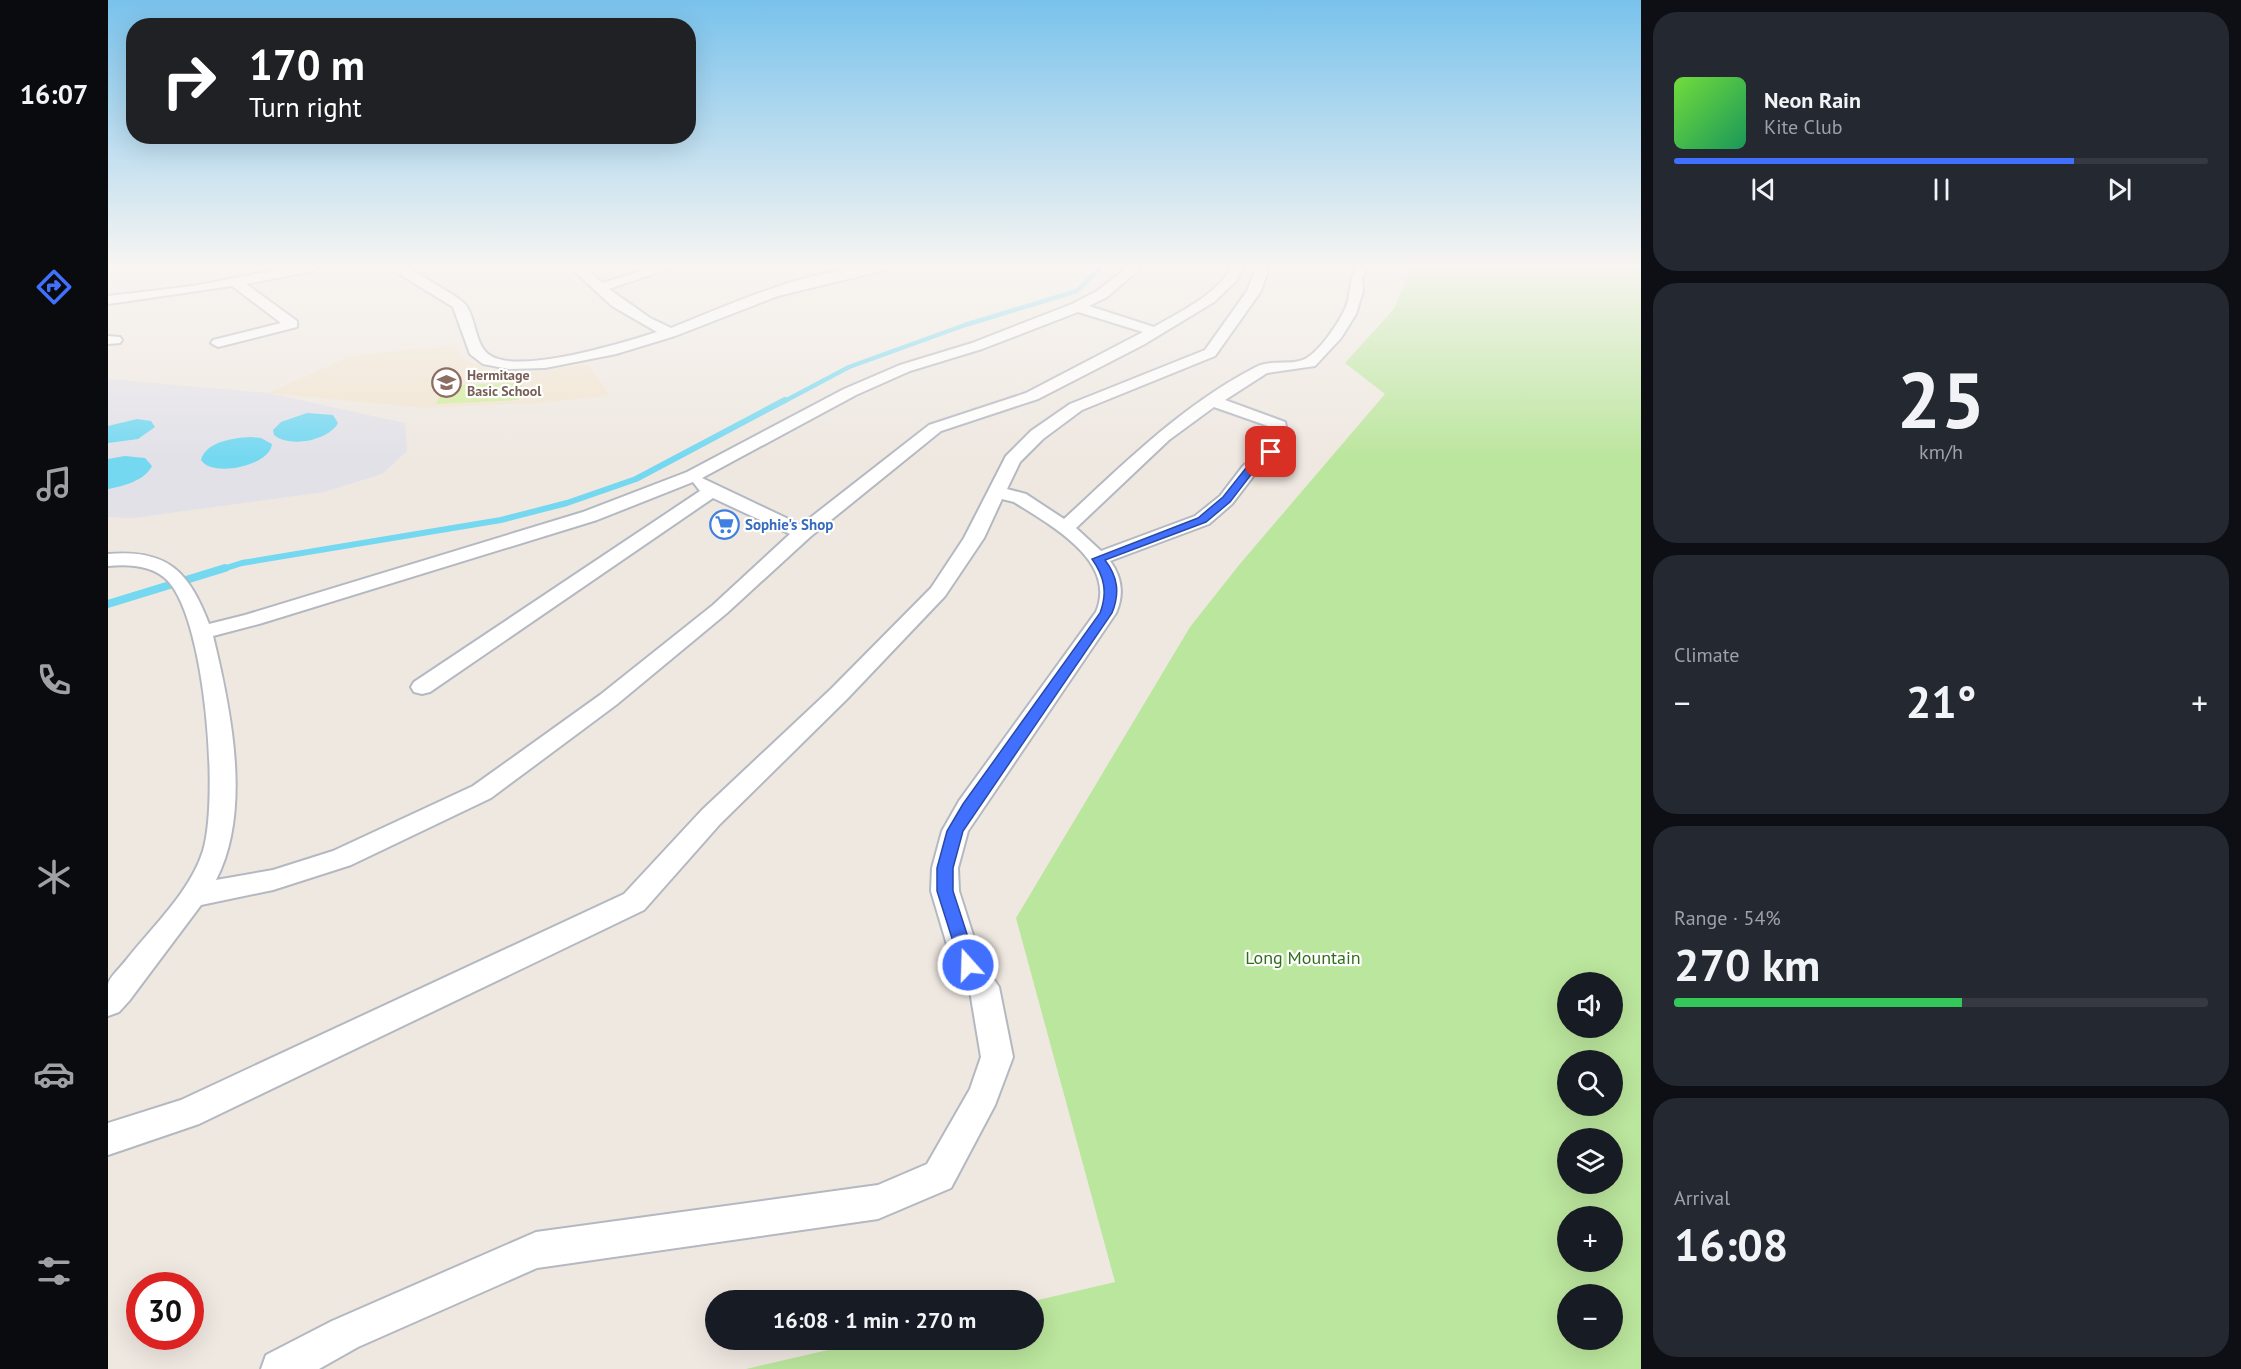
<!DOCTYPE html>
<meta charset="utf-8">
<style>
body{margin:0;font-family:"PT Sans",sans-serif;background:#242831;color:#f1f3f6;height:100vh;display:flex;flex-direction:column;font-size:22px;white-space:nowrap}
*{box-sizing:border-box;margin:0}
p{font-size:20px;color:#9ea1a6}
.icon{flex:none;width:33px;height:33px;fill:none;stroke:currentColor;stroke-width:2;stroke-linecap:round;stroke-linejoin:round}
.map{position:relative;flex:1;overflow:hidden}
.sheet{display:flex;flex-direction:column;gap:12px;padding:12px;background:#0d0f14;width:600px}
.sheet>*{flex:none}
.top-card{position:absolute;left:18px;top:18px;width:570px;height:126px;border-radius:24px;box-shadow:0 6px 24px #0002;background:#202124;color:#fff;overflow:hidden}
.fabs{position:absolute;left:1449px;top:972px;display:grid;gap:12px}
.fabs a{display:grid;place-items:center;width:66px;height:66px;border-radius:50%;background:#171b24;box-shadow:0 6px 24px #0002;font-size:30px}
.speed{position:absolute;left:18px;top:1272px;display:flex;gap:12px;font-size:30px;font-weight:700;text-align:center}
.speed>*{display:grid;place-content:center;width:78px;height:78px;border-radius:50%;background:#171b24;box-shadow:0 6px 24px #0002;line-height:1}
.speed .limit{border:9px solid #d22;background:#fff;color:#111}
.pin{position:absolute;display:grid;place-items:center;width:51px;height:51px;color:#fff;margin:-26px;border-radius:12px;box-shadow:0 3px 9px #0006}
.me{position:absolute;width:66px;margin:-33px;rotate:340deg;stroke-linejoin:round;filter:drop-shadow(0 0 4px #0008)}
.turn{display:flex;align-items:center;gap:21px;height:126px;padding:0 24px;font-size:27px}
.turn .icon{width:78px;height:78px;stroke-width:2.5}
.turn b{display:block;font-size:42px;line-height:51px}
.big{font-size:45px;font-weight:700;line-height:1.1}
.sheet .card{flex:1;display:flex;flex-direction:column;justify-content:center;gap:9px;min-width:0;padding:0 21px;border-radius:24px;background:#242831}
.sheet .dial{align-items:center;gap:0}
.dial b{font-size:78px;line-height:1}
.song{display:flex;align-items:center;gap:18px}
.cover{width:72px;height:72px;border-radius:9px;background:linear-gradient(135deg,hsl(100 70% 55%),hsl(150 70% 35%))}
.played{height:6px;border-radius:3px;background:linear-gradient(90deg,#4070fd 75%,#363941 75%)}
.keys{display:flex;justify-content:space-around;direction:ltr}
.heat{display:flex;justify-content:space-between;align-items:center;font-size:33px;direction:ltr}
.charge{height:9px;border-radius:4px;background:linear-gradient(90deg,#34c759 54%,#363941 0)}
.trip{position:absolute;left:597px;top:1290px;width:339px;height:60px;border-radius:30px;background:#171b24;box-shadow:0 6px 24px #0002;font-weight:700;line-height:60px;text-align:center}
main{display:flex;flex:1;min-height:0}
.menu{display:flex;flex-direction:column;width:108px;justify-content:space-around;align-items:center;background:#090b0e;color:#9ea1a6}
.menu .icon{width:42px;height:42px}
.menu .selected{color:#4070fd}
.menu b{font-size:27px;color:#f1f3f6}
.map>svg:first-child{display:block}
.industrial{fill:#e2e1e8}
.education{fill:#f0e4d0}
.green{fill:#bbe69d;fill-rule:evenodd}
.pitch{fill:#cfed99}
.water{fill:#74d8f1}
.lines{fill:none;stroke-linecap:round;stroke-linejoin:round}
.stream-far2{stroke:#74d8f1;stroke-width:4.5}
.stream-far1{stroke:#74d8f1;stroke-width:6}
.stream{stroke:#74d8f1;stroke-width:8}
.street-casing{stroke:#b4b8c1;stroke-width:4}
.street{fill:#fff;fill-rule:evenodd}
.route{fill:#4070fd;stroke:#2a49a4;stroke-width:1.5}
.labels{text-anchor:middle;stroke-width:4.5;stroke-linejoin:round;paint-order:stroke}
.far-education-label{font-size:14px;font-weight:bold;fill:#785e54;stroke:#fff;text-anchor:start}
.shop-label{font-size:15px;font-weight:bold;fill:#366cbe;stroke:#fff;text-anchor:start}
.near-park-label{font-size:18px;fill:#316e1a;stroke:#fff}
</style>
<main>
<nav class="menu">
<b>16:07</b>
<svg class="icon selected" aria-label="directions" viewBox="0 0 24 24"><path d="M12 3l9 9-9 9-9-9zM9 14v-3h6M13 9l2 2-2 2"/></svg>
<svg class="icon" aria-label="music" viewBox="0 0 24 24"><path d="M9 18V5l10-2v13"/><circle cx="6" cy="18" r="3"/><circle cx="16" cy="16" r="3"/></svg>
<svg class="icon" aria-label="phone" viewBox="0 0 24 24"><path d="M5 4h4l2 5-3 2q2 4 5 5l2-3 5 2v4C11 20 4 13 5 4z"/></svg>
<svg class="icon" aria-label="climate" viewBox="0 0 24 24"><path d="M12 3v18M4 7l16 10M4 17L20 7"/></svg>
<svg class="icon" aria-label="car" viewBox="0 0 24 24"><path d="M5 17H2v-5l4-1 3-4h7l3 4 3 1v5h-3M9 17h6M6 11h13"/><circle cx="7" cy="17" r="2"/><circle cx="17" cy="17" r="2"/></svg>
<svg class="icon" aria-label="filters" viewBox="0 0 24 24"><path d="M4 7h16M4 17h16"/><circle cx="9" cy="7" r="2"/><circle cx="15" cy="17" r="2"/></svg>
</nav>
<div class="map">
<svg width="1533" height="1369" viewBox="0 0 1533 1369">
<rect width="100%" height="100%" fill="#efe8e1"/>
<!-- industrial -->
<path class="industrial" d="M0,379l160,14 137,30 2,28 -25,23 -58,18 -191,26 -25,-1z"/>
<!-- education -->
<path class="education" d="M347,345l7,13 28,12 37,3 61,-9 22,32 -72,7 -114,5 -156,-15 84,-37z"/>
<!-- green -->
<path class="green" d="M1533,267v1102h-895l125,-29h163v-39l81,-19 -99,-364 174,-291 49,-62 146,-171 -40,-31 49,-54 17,-41zM1460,982h44v46h-44zM1460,1060h44v46h-44zM1460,1138h44v46h-44zM1460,1216h44v46h-44zM1504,1294v46h-44v-46z"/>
<!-- pitch -->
<path class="pitch" d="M415,382l-5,18 -82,4 7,-18z"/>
<!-- water -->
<g class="water">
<path d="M199,413l26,2 5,8c-10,18 -49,25 -64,12l-1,-5 8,-8z"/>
<path d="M29,419l14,2 4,6 -17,12 -30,4v-17z"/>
<path d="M143,437l10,1 11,6c-2,22 -60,34 -71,16 5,-19 33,-22 50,-23z"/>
<path d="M17,456l20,2 7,8c-8,15 -28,20 -44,23v-30z"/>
</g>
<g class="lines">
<!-- stream-far2 -->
<path class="stream-far2" d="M675,402l66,-35 116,-42 112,-34 24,-24"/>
<!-- stream-far1 -->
<path class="stream-far1" d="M112,570l22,-7 259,-43 66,-17 69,-24 149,-79"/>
<!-- stream -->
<path class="stream" d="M0,604l117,-36"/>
<defs>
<g id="street">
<path d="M184,267h26l-6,4 -66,13 51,37v6l-79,20 -7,-4 2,-3 68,-17 -49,-37 -124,18v-8l85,-10z"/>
<path d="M280,267c4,0 9,-1 14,0 9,2 57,30 63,37 12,15 9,42 26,52 31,18 132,-13 166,-24l-45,-26 -42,-39h14l18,16 52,-16h19l-64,22 41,29 21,10c68,-27 141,-62 216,-61l-2,3 -107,26 -103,40 -59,18 -71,14 -36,1 -26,-5 -13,-10 -17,-47z"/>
<path d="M1020,267h14l-35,30 -18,9 65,21c27,-16 61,-31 78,-60h12l-8,14 -22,21 -71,43 -105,54 -97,32 -131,106 -83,76 -111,92 -125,93 -140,67 -78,25 -72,15 -72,96 -10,11 -11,4c0,-9 0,-23 0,-32 2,-8 14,-18 19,-25 26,-33 63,-67 76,-108 16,-52 3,-229 -35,-270 -15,-16 -40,-17 -60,-15v-12c60,-5 81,18 101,70l36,-9 338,-103 104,-40 157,-83 56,-24 72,-22 100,-39 25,-13zM970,312l65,20 -117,61 -97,32 -128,100 -99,-47 154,-83 54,-24 72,-22zM585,482l7,9 -286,191 -3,5 3,5 8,2 8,-2 283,-194 77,36 -77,71 -113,90 -127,91 -140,65 -60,19 -57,10c36,-69 15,-170 -3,-244l46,-12 338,-104z"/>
<path d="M1149,267h12l-8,24 -46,65 -133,54 -39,29 -23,23 -13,27 19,5 38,25c60,-55 118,-114 192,-152 15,-8 35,-1 49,-8 15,-7 39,-43 43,-58 3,-13 1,-22 9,-34h12l-7,11 1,13 -7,23 -15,24 -26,28 -48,7 -42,27 60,22 2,10 -10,24 -22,18 -23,30 -23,20 -99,37c12,16 14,34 6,52l-148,218 -10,37 1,23 22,69 18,27 14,70 -18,48 -44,83 -73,31 -341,49 -179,79 -39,22h-58l5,-14 66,-34 204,-89 342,-47 49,-21 43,-75 11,-32 -11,-66 -17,-26 -22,-74 1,-23 10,-37 17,-30 137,-189c22,-51 -46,-87 -82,-110l-12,-3 -18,39 -39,58 -98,103 -127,125 -76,86 -445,214 -91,31v-32l73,-23 443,-206 78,-84 129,-121 100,-101 33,-50 42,-82 25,-25 39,-27 135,-54 42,-59zM1106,407l57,20 -8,23 -20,16 -23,30 -25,20 -94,35 -25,-23 93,-88z"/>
<path d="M0,336l12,1 2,3 -2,3 -12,1z"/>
</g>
</defs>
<!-- street casing -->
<use href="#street" class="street-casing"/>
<!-- street -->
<use href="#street" class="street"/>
</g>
<!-- sky -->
<linearGradient id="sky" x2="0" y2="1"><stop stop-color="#79c2ec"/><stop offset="0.58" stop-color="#f8f5f2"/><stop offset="1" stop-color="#f8f5f2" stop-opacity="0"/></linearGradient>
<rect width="1533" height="459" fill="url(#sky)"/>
<!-- route -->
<path class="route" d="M1159,450l9,2 -23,20 -23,30 -24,20 -101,38c13,17 15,33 7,53l-149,218 -10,37v23l24,74 -3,5 -6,2 -6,-2 -25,-79v-23l10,-37 16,-27 137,-191c8,-21 4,-37 -8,-54l106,-41 25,-21 23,-29z"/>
<!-- icons -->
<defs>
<symbol id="school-ring" viewBox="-11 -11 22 22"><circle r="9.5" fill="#fff" stroke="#8d6e63" stroke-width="1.5"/><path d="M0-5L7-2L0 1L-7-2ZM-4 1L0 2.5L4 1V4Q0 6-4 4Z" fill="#8d6e63"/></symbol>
<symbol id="supermarket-ring" viewBox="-11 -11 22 22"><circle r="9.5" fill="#fff" stroke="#3f7fe0" stroke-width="1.5"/><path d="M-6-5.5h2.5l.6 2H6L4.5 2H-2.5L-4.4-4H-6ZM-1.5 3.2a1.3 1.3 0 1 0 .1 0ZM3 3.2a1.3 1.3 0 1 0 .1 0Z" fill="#3f7fe0"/></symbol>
</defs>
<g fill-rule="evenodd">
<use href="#school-ring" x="322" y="366" width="33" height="33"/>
<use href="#supermarket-ring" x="600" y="508" width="33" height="33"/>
</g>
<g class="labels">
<!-- far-education labels -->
<g class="far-education-label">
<text x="359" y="380">Hermitage<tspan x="359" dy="16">Basic School</tspan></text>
</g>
<!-- shop labels -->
<g class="shop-label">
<text x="637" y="530">Sophie's Shop</text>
</g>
<!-- near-park labels -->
<g class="near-park-label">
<text x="1195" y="964">Long Mountain</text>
</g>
</g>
</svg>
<div class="fabs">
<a><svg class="icon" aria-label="sound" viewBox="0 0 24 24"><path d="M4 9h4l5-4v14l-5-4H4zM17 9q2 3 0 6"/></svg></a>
<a><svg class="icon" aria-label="search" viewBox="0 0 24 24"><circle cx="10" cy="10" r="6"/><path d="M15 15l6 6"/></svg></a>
<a><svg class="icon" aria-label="layers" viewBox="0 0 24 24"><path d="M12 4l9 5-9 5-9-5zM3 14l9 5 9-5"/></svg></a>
<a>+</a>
<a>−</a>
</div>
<div class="speed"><div class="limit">30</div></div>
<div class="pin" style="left:1163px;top:452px;background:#d93025"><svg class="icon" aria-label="arrive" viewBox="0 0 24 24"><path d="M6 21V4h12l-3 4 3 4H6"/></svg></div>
<svg class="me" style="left:860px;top:965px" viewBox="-20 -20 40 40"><circle r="17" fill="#4070fd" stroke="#fff" stroke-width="3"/><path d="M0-11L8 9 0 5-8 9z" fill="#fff"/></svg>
<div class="trip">16:08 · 1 min · 270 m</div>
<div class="top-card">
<div class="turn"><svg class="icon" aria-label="right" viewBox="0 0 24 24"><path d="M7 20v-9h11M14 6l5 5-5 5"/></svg><div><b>170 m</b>Turn right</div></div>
</div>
</div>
<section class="sheet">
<div class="card">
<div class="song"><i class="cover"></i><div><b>Neon Rain</b><p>Kite Club</p></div></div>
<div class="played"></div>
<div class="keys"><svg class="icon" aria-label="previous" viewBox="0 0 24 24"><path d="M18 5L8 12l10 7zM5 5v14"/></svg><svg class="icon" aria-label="pause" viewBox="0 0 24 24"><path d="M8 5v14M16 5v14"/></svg><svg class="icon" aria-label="next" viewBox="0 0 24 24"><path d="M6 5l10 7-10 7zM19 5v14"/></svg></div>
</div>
<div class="card dial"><b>25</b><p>km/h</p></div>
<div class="card"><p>Climate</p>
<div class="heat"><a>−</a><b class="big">21°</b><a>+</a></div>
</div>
<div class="card"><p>Range · 54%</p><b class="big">270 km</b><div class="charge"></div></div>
<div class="card"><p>Arrival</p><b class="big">16:08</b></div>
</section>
</main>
